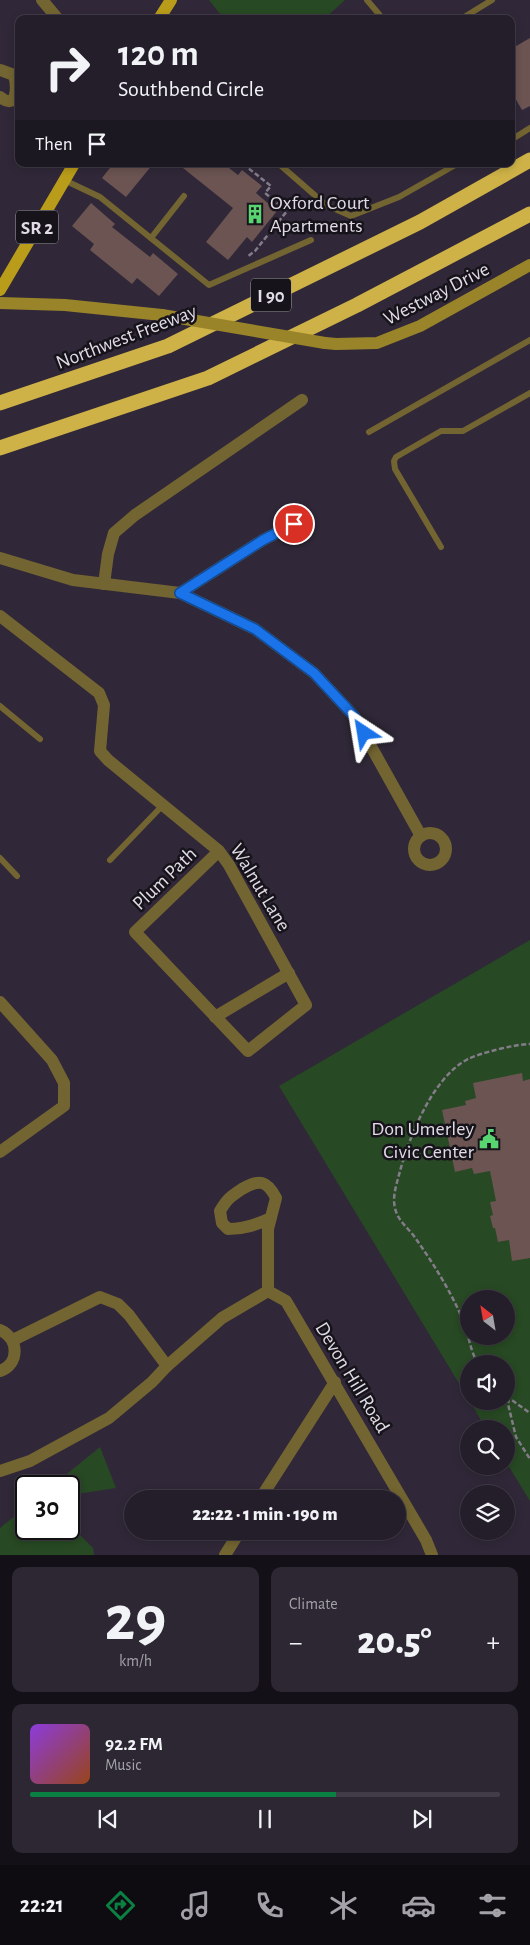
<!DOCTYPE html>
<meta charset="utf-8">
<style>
body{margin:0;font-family:"Alegreya Sans",sans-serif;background:#2c2732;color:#f1f3f6;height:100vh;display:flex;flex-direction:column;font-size:19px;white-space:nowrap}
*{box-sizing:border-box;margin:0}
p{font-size:16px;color:#a3a2a8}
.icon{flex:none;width:28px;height:28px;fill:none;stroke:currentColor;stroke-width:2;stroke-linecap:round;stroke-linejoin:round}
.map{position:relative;height:1555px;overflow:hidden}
.panel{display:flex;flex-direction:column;gap:12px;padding:12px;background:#141017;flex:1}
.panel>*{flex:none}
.top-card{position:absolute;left:15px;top:15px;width:500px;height:152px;border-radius:10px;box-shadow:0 2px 8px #0003,0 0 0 1px #413c47;background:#241e2a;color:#f1f3f6;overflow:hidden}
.needle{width:32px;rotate:329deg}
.controls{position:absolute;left:460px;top:1290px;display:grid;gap:10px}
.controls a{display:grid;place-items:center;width:55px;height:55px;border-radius:50%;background:#241e2a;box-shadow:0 2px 8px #0003,0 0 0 1px #413c47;font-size:25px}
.speed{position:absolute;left:15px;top:1475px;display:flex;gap:10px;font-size:25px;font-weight:700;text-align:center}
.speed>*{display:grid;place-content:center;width:65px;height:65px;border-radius:50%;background:#241e2a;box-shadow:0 2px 8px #0003,0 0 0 1px #413c47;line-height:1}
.speed .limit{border:2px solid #111;border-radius:8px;background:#fff;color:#111}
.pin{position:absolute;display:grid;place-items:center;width:42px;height:42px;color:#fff;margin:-21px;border:2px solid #fff;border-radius:50%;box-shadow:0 1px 5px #0007}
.me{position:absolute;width:55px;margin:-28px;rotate:327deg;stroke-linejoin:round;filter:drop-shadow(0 0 4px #0008)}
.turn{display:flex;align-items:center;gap:18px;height:105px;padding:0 20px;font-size:22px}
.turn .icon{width:65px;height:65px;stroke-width:2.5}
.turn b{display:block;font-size:35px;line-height:42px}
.then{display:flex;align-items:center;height:48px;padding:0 20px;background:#0003;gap:10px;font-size:19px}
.big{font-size:38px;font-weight:800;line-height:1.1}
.panel .card{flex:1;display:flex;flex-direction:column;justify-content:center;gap:8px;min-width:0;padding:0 18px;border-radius:10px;background:#2c2732}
.panel .dial{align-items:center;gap:0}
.dial b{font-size:65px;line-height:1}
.song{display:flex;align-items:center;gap:15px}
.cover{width:60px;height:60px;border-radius:8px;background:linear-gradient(135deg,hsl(270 70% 55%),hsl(20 70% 35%))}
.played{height:5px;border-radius:2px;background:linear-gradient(90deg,#0b8043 65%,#413c47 65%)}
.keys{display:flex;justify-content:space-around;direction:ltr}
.heat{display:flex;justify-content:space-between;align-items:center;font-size:28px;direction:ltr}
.panel .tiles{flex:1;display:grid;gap:12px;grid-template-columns:1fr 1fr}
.card:last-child{grid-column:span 2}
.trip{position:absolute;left:124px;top:1490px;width:282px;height:50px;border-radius:25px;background:#241e2a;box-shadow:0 2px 8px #0003,0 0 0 1px #413c47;font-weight:800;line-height:50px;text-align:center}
.menu{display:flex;height:80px;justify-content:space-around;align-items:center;background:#0e0c11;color:#a3a2a8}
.menu .icon{width:35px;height:35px}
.menu .active{color:#0b8043}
.menu b{font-size:22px;color:#f1f3f6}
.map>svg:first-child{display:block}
.green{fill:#274923;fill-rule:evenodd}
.building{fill:#6b5452}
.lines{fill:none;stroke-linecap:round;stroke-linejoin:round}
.path{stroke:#837c89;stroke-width:2.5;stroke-dasharray:5 2.5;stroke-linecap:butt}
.service{stroke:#736531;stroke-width:6}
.minor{stroke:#736531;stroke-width:12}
.secondary{stroke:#9a842a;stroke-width:12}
.primary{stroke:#b99c19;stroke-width:12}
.motorway{stroke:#ceb247;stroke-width:15}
.secondary-bridge{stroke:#9a842a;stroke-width:12}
.route-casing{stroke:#114b97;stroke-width:12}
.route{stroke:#1a73e8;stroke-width:9}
.labels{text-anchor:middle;stroke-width:5;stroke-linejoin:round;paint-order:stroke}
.shield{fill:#16131a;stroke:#a39fa8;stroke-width:1}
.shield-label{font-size:19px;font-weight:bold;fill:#e0dbe5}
.poi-label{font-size:20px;fill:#e0dbe5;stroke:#16131a;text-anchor:start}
.street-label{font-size:20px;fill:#e0dbe5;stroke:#16131a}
</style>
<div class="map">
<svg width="530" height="1555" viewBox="0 0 530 1555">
<rect width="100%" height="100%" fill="#302838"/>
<!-- green -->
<g class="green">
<path d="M209,0h136l-21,19h-100z"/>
<path d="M530,940v561l-24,-39v-33h-20l-16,-28h36v-37h-37v36l-190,-314zM469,1299h37v37h-37z"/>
<path d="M100,1447l16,41 -46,7 -1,6v-15h-17z"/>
<path d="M26,1507v22h43v-5l24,24 1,7h-94v-27z"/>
</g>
<!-- building -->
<g class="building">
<path d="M530,38v68l-8,4 -11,-19v-42z"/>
<path d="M113,164h40l-27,33 -24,-19z"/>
<path d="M178,164h46l14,11 4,-5 20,16 -6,7 21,18 -25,31 -5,-5 -19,23 -22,-18 27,-34z"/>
<path d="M91,203l24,21 -3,3 38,30 3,-4 25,21 -19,22 -22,-18 -5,6 -42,-34 4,-6 -22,-18z"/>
<path d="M522,1073l1,8 7,-2v179l-18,3 -3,-21 -11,2 -3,-14h-2l-3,-12 3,-1 -3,-13 6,-1 -6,-30 -16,3 -2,-6 -17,4 -13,-62 24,-5 -1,-4 11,-3 -3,-15z"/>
</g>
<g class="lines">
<!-- path -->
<g class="path">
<path d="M243,164l28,22 -6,7 22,18 -32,40 -8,6"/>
<path d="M478,1364c-9,-16 -9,-30 -16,-46 -12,-28 -29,-55 -46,-79 -7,-11 -18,-17 -21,-31 -3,-12 2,-25 5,-37 10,-36 33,-94 68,-112 12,-6 48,-15 62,-15"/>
<path d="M506,1396l24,17"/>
<path d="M509,1398l-1,6 8,33 14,22"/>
</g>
<!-- service -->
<g class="service">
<path d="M367,0l16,19"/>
<path d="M461,19l31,-19"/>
<path d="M511,140l19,-12"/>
<path d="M279,164l47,41 25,11 48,-19 58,-33"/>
<path d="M64,180l36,17 109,88 102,-45"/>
<path d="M151,238l33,-42"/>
<path d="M369,432l161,-92"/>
<path d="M441,547l-46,-78 -1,-8 2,-4 45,-26h22l67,-38"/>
<path d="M0,706l40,33"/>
<path d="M0,858l17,18"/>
<path d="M110,860l53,-55"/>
</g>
<!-- minor -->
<g class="minor">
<path d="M42,0l16,19"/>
<path d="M0,70l14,5c3,11 4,36 -14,22"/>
<path d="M0,558l73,22 107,13 75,36 59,44 40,43 67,120"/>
<path d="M104,584l4,-30 6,-21 21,-18 167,-115"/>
<path d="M180,593l83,-53 31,-16"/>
<path d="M0,616l99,77 5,12 -4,46 8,9 111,91 10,14 77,140 -58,46 -113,-119 84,-81"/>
<circle cx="430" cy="849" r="16"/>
<path d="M0,1002l52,58 12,23v23l-64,46"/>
<path d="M215,1017l74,-44"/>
<path d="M268,1291l18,10 140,239 6,15"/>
<path d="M268,1291v-62l8,-31c-9,-18 -17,-19 -34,-9 -12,8 -15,10 -22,22l2,12 6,6c16,0 28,-4 43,-11"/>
<path d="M0,1330c19,8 20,34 0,41"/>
<path d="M13,1340l87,-43 18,7 11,11 38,51"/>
<path d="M0,1471l30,-10 79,-43 43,-36 15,-16 55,-48 46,-27"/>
<path d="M260,1499l75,-117"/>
<path d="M225,1555l15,-24"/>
</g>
<!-- secondary -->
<g class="secondary">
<path d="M0,303l65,2 97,10"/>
<path d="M325,343l11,1 41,-1 43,-17 110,-61"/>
</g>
<!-- primary -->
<g class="primary">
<path d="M159,19l12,-19"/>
<path d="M0,290l74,-126"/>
</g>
<!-- motorway -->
<g class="motorway">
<path d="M0,403l168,-57 252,-124 110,-62"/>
<path d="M0,448l208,-70 149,-73 173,-91"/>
</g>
<!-- secondary-bridge -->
<path class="secondary-bridge" d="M162,315l163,28"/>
</g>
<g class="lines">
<defs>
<path id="route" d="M294,524l-31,16 -83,53 75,36 59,44 40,43 10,17"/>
</defs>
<!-- route casing -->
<use href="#route" class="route-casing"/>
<!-- route -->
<use href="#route" class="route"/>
</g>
<!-- icons -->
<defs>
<symbol id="building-bare" viewBox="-9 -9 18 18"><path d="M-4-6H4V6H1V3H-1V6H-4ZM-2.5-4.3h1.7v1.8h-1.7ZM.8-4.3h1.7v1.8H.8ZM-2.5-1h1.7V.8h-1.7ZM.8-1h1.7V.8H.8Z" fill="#58d570" stroke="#16131a" stroke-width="2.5" paint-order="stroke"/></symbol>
<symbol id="civic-bare" viewBox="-9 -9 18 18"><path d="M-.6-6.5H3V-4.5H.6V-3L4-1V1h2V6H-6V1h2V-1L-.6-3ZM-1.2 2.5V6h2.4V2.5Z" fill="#58d570" stroke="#16131a" stroke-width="2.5" paint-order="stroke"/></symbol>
</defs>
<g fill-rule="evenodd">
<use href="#building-bare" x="241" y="200" width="28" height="28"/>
<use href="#civic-bare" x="475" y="1125" width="28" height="28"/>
</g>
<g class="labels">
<!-- shield labels -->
<g class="shield">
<rect x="16" y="210.5" width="42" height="33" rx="4"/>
<rect x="251" y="278.5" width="40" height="33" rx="4"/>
</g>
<g class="shield-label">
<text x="37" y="234">SR 2</text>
<text x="271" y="302">I 90</text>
</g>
<!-- poi labels -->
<g class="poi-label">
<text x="270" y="209">Oxford Court<tspan x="270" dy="23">Apartments</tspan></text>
<text x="474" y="1135" text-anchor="end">Don Umerley<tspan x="474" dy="23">Civic Center</tspan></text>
</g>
<!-- street labels -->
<g class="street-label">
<text transform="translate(436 293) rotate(-27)" y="7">Westway Drive</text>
<text transform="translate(126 336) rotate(-21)" y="7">Northwest Freeway</text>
<text transform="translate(164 878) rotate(-44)" y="7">Plum Path</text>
<text transform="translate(261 887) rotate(59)" y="7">Walnut Lane</text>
<text transform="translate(353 1377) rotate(59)" y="7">Devon Hill Road</text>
</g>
</g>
</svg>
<div class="controls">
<a><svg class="needle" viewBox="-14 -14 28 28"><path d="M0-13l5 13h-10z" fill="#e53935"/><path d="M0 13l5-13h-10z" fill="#a3a2a8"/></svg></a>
<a><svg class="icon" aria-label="sound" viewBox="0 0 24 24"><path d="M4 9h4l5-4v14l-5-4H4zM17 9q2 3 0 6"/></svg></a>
<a><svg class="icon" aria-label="search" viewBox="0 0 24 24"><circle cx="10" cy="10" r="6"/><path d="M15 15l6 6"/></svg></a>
<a><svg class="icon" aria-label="layers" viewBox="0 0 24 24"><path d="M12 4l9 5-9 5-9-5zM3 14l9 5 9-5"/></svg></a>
</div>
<div class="speed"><div class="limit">30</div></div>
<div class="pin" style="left:294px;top:524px;background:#d93025"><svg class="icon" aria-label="arrive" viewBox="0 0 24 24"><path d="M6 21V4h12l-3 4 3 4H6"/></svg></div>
<svg class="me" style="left:364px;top:733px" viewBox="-20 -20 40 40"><path d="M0-17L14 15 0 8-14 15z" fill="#1a73e8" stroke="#fff" stroke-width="4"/></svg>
<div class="trip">22:22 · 1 min · 190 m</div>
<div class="top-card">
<div class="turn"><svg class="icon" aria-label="right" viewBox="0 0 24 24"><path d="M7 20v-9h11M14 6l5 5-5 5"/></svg><div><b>120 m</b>Southbend Circle</div></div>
<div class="then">Then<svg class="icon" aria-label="arrive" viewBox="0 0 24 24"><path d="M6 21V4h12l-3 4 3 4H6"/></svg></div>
</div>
</div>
<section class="panel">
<div class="tiles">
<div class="card dial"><b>29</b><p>km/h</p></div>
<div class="card"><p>Climate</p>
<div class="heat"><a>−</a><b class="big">20.5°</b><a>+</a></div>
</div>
<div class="card">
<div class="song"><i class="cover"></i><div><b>92.2 FM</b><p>Music</p></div></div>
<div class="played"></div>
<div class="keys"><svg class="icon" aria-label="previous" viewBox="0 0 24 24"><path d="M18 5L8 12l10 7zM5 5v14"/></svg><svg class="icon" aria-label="pause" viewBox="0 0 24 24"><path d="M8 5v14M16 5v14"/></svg><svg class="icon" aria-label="next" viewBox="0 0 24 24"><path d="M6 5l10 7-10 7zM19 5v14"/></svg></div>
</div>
</div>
</section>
<nav class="menu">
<b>22:21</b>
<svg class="icon active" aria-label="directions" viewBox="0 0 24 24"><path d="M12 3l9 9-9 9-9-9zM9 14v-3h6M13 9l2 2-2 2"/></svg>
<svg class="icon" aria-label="music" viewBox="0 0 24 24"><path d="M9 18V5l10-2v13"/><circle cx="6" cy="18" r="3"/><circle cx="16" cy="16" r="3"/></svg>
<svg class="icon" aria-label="phone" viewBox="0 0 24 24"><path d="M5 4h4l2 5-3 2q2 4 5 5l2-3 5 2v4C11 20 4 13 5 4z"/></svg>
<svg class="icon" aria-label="climate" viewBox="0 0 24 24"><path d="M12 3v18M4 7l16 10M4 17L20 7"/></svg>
<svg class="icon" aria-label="car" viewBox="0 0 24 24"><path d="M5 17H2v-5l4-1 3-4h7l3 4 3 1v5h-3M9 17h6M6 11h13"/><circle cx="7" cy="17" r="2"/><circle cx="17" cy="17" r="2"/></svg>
<svg class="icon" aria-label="filters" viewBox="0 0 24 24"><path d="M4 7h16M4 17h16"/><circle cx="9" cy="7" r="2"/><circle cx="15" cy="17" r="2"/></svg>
</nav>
